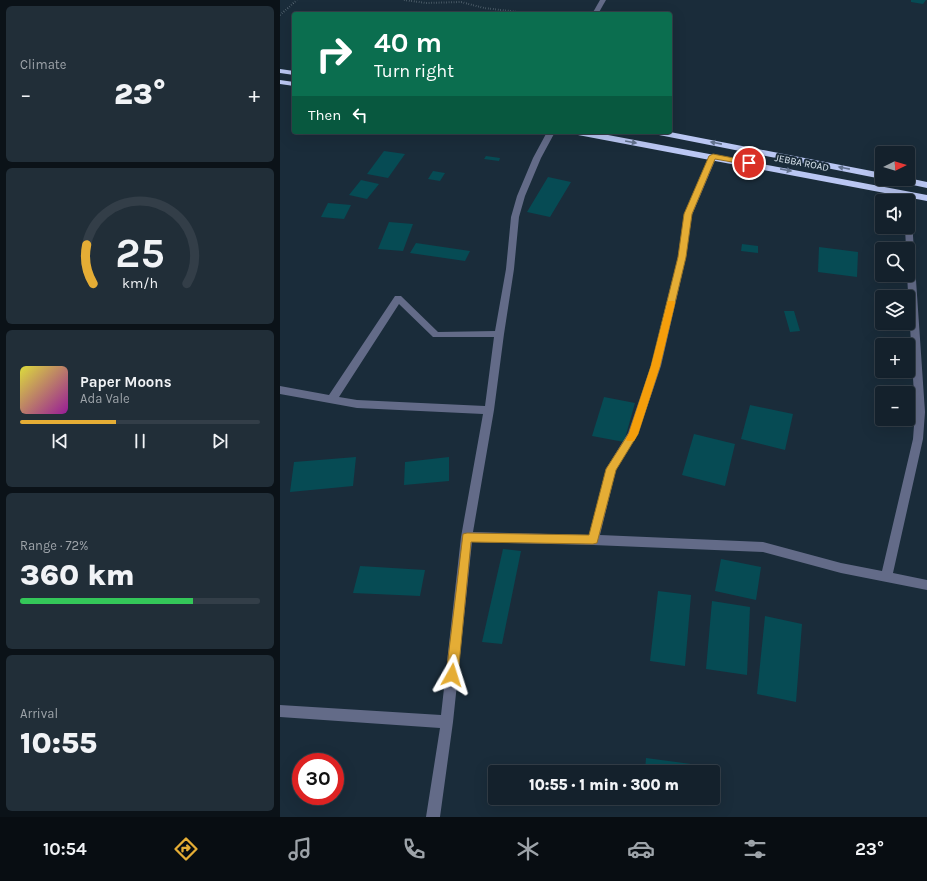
<!DOCTYPE html>
<meta charset="utf-8">
<style>
body{margin:0;font-family:Karla,sans-serif;background:#212e38;color:#f1f3f6;height:100vh;display:flex;flex-direction:column;font-size:15px;white-space:nowrap}
*{box-sizing:border-box;margin:0}
p{font-size:13px;color:#9da3a9}
.icon{flex:none;width:22px;height:22px;fill:none;stroke:currentColor;stroke-width:2;stroke-linecap:round;stroke-linejoin:round}
.map{position:relative;flex:1;overflow:hidden}
.side{display:flex;flex-direction:column;gap:6px;padding:6px;background:#0b1218;width:280px}
.side>*{flex:none}
.banner{position:absolute;left:12px;top:12px;width:380px;height:122px;border-radius:4px;box-shadow:0 4px 16px #0002,0 0 0 1px #333e48;background:#0b6e4f;color:#fff;overflow:hidden}
.needle{width:26px;rotate:85deg}
.tools{position:absolute;left:595px;top:146px;display:grid;gap:8px}
.tools a{display:grid;place-items:center;width:40px;height:40px;border-radius:4px;background:#14212c;box-shadow:0 4px 16px #0002,0 0 0 1px #333e48;font-size:20px}
.speed{position:absolute;left:12px;top:753px;display:flex;gap:8px;font-size:20px;font-weight:700;text-align:center}
.speed>*{display:grid;place-content:center;width:52px;height:52px;border-radius:50%;background:#14212c;box-shadow:0 4px 16px #0002,0 0 0 1px #333e48;line-height:1}
.speed .limit{border:6px solid #d22;background:#fff;color:#111}
.pin{position:absolute;display:grid;place-items:center;width:34px;height:34px;color:#fff;margin:-17px;border:2px solid #fff;border-radius:50%;box-shadow:0 1px 4px #0007}
.me{position:absolute;width:44px;margin:-22px;rotate:6deg;stroke-linejoin:round;filter:drop-shadow(0 0 3px #0008)}
.turn{display:flex;align-items:center;gap:14px;height:84px;padding:0 16px;font-size:18px}
.turn .icon{width:52px;height:52px;stroke-width:2.5}
.turn b{display:block;font-size:28px;line-height:34px}
.then{display:flex;align-items:center;height:38px;padding:0 16px;background:#0003;gap:8px;font-size:15px}
.big{font-size:30px;font-weight:800;line-height:1.1}
.side .widget{flex:1;display:flex;flex-direction:column;justify-content:center;gap:6px;min-width:0;padding:0 14px;border-radius:6px;background:#212e38}
.side .dial{align-items:center;gap:0}
.dial svg{height:104px;overflow:visible;fill:none;stroke:#333e48;stroke-width:7;stroke-linecap:round;text-anchor:middle}
.dial text{fill:#f1f3f6;stroke:none}
.song{display:flex;align-items:center;gap:12px}
.cover{width:48px;height:48px;border-radius:6px;background:linear-gradient(135deg,hsl(60 70% 55%),hsl(300 70% 35%))}
.played{height:4px;border-radius:2px;background:linear-gradient(90deg,#e5ad35 40%,#333e48 40%)}
.keys{display:flex;justify-content:space-around;direction:ltr}
.heat{display:flex;justify-content:space-between;align-items:center;font-size:22px;direction:ltr}
.charge{height:6px;border-radius:3px;background:linear-gradient(90deg,#34c759 72%,#333e48 0)}
.trip{position:absolute;left:208px;top:765px;width:232px;height:40px;border-radius:4px;background:#14212c;box-shadow:0 4px 16px #0002,0 0 0 1px #333e48;font-weight:800;line-height:40px;text-align:center}
.tabs{display:flex;height:64px;justify-content:space-around;align-items:center;background:#080d12;color:#9da3a9}
.tabs .icon{width:28px;height:28px}
.tabs .active{color:#e5ad35}
.tabs b{font-size:18px;color:#f1f3f6}
main{display:flex;flex:1;min-height:0}
.map>svg:first-child{display:block}
.building{fill:#064b54}
.lines{fill:none;stroke-linecap:round;stroke-linejoin:round}
.path{stroke:#6f7e89;stroke-width:2;stroke-dasharray:0.5 2;stroke-linecap:butt}
.minor{fill:#636b88;fill-rule:evenodd}
.highway{fill:#bac7f3;fill-rule:evenodd}
.oneway{fill:#62728d}
.route{fill:#e5ad35;stroke:#957022}
.slow{fill:#f59e0b}
.labels{text-anchor:middle;stroke-width:4;stroke-linejoin:round;paint-order:stroke}
.far-street-label{font-size:10px;fill:#dce7f0;stroke:#1a2c3a}
</style>
<main>
<section class="side">
<div class="widget"><p>Climate</p>
<div class="heat"><a>−</a><b class="big">23°</b><a>+</a></div>
</div>
<div class="widget dial"><svg viewBox="0 0 100 80">
<path d="M14 69A42 42 0 1 1 86 69"/>
<path d="M14 69A42 42 0 0 1 9 39" stroke="#e5ad35"/>
<text x="50" y="56" font-size="32" font-weight="700">25</text>
<text x="50" y="72" font-size="11">km/h</text>
</svg></div>
<div class="widget">
<div class="song"><i class="cover"></i><div><b>Paper Moons</b><p>Ada Vale</p></div></div>
<div class="played"></div>
<div class="keys"><svg class="icon" aria-label="previous" viewBox="0 0 24 24"><path d="M18 5L8 12l10 7zM5 5v14"/></svg><svg class="icon" aria-label="pause" viewBox="0 0 24 24"><path d="M8 5v14M16 5v14"/></svg><svg class="icon" aria-label="next" viewBox="0 0 24 24"><path d="M6 5l10 7-10 7zM19 5v14"/></svg></div>
</div>
<div class="widget"><p>Range · 72%</p><b class="big">360 km</b><div class="charge"></div></div>
<div class="widget"><p>Arrival</p><b class="big">10:55</b></div>
</section>
<div class="map">
<svg width="647" height="817" viewBox="0 0 647 817">
<rect width="100%" height="100%" fill="#1a2c3a"/>
<!-- building -->
<g class="building">
<path d="M631,0h15l-3,4 -12,-2z"/>
<path d="M104,151l21,3 -17,24 -21,-4z"/>
<path d="M206,156l14,2 -1,3 -15,-2z"/>
<path d="M153,171l12,2 -5,8 -12,-2z"/>
<path d="M268,177l23,5 -21,35 -23,-5z"/>
<path d="M81,180l18,4 -12,15 -18,-4z"/>
<path d="M48,203l23,2 -7,14 -23,-2z"/>
<path d="M109,222l24,2 -10,27 -25,-2z"/>
<path d="M136,243l54,8 -5,10 -55,-8z"/>
<path d="M462,244l16,2v7l-17,-2z"/>
<path d="M539,247l39,5 -1,25 -39,-5z"/>
<path d="M504,311h10l6,20 -10,1z"/>
<path d="M324,397l31,6 -11,39 -32,-6z"/>
<path d="M470,405l43,9 -8,36 -44,-11z"/>
<path d="M414,434l41,10 -10,42 -43,-11z"/>
<path d="M76,457l-3,29 -63,6 4,-30z"/>
<path d="M169,457v24l-45,4 1,-23z"/>
<path d="M223,549l18,2 -19,93 -20,-2z"/>
<path d="M441,559l40,8 -5,33 -41,-9z"/>
<path d="M80,566l65,4 -5,26 -67,-3z"/>
<path d="M378,591l33,4 -6,71 -35,-5z"/>
<path d="M432,601l38,6 -3,68 -41,-6z"/>
<path d="M485,616l37,8 -6,78 -39,-8z"/>
<path d="M366,758l60,8v6h-61z"/>
<path d="M377,798h47v7l-47,-6z"/>
</g>
<g class="lines">
<!-- path -->
<g class="path">
<path d="M124,0l22,3 35,-1 23,6 51,6"/>
<path d="M0,15l17,-15"/>
</g>
<!-- minor -->
<g class="minor">
<path d="M320,0h6l-8,14h-6z"/>
<path d="M267,132h8l-14,26 -16,38 -6,21 -5,52 -10,65 -10,76 -21,122 116,3 17,-66 22,-36 23,-67 27,-109 6,-42 25,-59 4,-2 4,2 -25,59 -6,42 -25,109 -23,68 -22,36 -16,65 163,7 78,21 41,8 31,-132 2,-27 -8,-137 1,-26h-2l-1,-22h3l-1,-33 4,-2 4,2 -2,42 12,176 -2,27 -30,134 34,7v10l-86,-17 -78,-21 -170,-7 -121,-3 -19,180 -13,95h-14l14,-89 -160,-11v-12l161,10 20,-178 22,-123 -126,-6 -77,-14v-8l49,9 66,-99h6l37,36 57,-1 11,-62 5,-52 6,-21 16,-38zM119,304l34,33h61l-9,69 -128,-6 -18,-3z"/>
</g>
<!-- highway -->
<g class="highway">
<path d="M0,69l14,2v4l-14,-2z"/>
<path d="M0,80l14,2v4l-14,-2z"/>
<path d="M294,132h18l335,63v6l-349,-66z"/>
<path d="M375,132h15l212,41v6l-223,-44z"/>
<path d="M628,178l19,4v6l-33,-7 -2,-2z"/>
</g>
</g>
<!-- one-way arrows -->
<defs><path id="oneway-solid" d="M-6-.8H1V-3.2L6.5 0L1 3.2V.8H-6Z"/></defs>
<g class="oneway">
<use href="#oneway-solid" transform="translate(351 142) rotate(10)"/>
<use href="#oneway-solid" transform="translate(436 143) rotate(-169)"/>
<use href="#oneway-solid" transform="translate(564 168) rotate(-169)"/>
<use href="#oneway-solid" transform="translate(506 170) rotate(11)"/>
</g>
<!-- route -->
<path class="route" d="M433,154l36,7 4,2 -4,2 -34,-6 -23,55 -6,43 -26,109 -22,68 -22,36 -19,73 -4,1 -122,-2 -13,133 -2,4 -4,2 -4,-2 -2,-4 17,-141 4,-1 122,2 17,-66 23,-36 22,-67 27,-109 6,-43 25,-58z"/>
<!-- slow -->
<path class="slow" d="M388,301h6l1,2 -15,63 -22,68 -4,7h-7l-1,-2 3,-6 22,-67z"/>
<g class="labels">
<!-- far-street labels -->
<g class="far-street-label">
<text transform="translate(522 162) rotate(11)" y="4">JEBBA ROAD</text>
</g>
</g>
</svg>
<div class="tools">
<a><svg class="needle" viewBox="-14 -14 28 28"><path d="M0-13l5 13h-10z" fill="#e53935"/><path d="M0 13l5-13h-10z" fill="#9da3a9"/></svg></a>
<a><svg class="icon" aria-label="sound" viewBox="0 0 24 24"><path d="M4 9h4l5-4v14l-5-4H4zM17 9q2 3 0 6"/></svg></a>
<a><svg class="icon" aria-label="search" viewBox="0 0 24 24"><circle cx="10" cy="10" r="6"/><path d="M15 15l6 6"/></svg></a>
<a><svg class="icon" aria-label="layers" viewBox="0 0 24 24"><path d="M12 4l9 5-9 5-9-5zM3 14l9 5 9-5"/></svg></a>
<a>+</a>
<a>−</a>
</div>
<div class="speed"><div class="limit">30</div></div>
<div class="pin" style="left:469px;top:163px;background:#d93025"><svg class="icon" aria-label="arrive" viewBox="0 0 24 24"><path d="M6 21V4h12l-3 4 3 4H6"/></svg></div>
<svg class="me" style="left:172px;top:675px" viewBox="-20 -20 40 40"><path d="M0-17L14 15 0 8-14 15z" fill="#e5ad35" stroke="#fff" stroke-width="4"/></svg>
<div class="trip">10:55 · 1 min · 300 m</div>
<div class="banner">
<div class="turn"><svg class="icon" aria-label="right" viewBox="0 0 24 24"><path d="M7 20v-9h11M14 6l5 5-5 5"/></svg><div><b>40 m</b>Turn right</div></div>
<div class="then">Then<svg class="icon" aria-label="left" viewBox="0 0 24 24"><path d="M17 20v-9H6M10 6l-5 5 5 5"/></svg></div>
</div>
</div>
</main>
<nav class="tabs">
<b>10:54</b>
<svg class="icon active" aria-label="directions" viewBox="0 0 24 24"><path d="M12 3l9 9-9 9-9-9zM9 14v-3h6M13 9l2 2-2 2"/></svg>
<svg class="icon" aria-label="music" viewBox="0 0 24 24"><path d="M9 18V5l10-2v13"/><circle cx="6" cy="18" r="3"/><circle cx="16" cy="16" r="3"/></svg>
<svg class="icon" aria-label="phone" viewBox="0 0 24 24"><path d="M5 4h4l2 5-3 2q2 4 5 5l2-3 5 2v4C11 20 4 13 5 4z"/></svg>
<svg class="icon" aria-label="climate" viewBox="0 0 24 24"><path d="M12 3v18M4 7l16 10M4 17L20 7"/></svg>
<svg class="icon" aria-label="car" viewBox="0 0 24 24"><path d="M5 17H2v-5l4-1 3-4h7l3 4 3 1v5h-3M9 17h6M6 11h13"/><circle cx="7" cy="17" r="2"/><circle cx="17" cy="17" r="2"/></svg>
<svg class="icon" aria-label="filters" viewBox="0 0 24 24"><path d="M4 7h16M4 17h16"/><circle cx="9" cy="7" r="2"/><circle cx="15" cy="17" r="2"/></svg>
<b>23°</b>
</nav>
